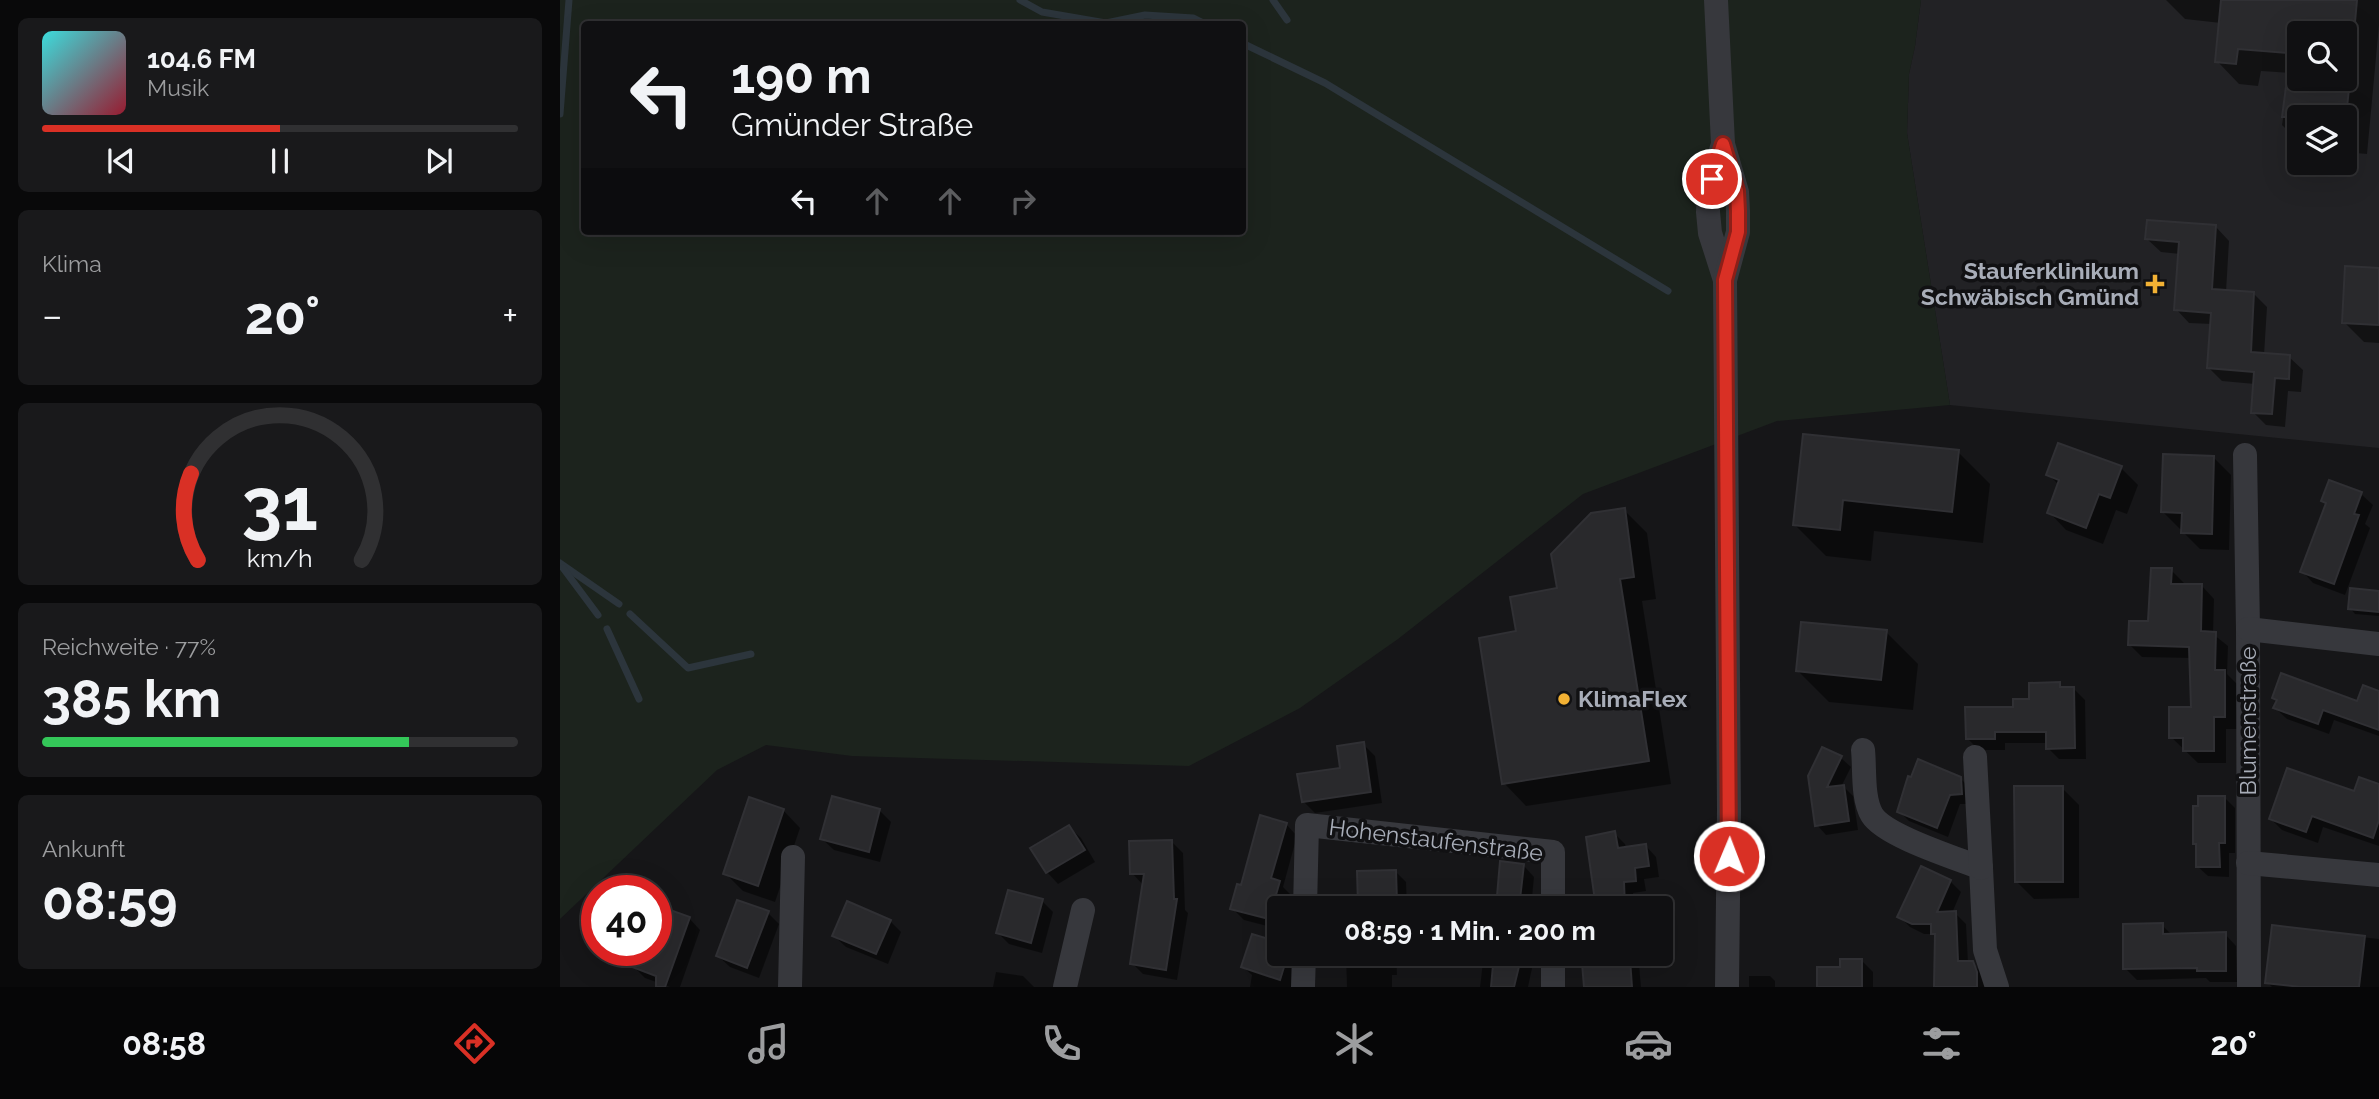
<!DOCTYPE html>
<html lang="de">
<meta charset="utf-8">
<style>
body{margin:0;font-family:Raleway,sans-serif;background:#19191b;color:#f1f3f6;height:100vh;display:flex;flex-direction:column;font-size:26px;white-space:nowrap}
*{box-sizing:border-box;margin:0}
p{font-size:23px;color:#9c9d9f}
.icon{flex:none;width:38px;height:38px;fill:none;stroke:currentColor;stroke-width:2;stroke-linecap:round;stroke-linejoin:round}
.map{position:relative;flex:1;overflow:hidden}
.drawer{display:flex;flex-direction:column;gap:18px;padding:18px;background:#09090a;width:560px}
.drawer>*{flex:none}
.top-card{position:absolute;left:21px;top:21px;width:665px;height:214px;border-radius:7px;box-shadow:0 7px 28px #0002,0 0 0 2px #303032;background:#101012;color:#f1f3f6;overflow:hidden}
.controls{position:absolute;left:1727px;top:21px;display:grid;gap:14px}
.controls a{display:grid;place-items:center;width:70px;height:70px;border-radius:7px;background:#101012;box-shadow:0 7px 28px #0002,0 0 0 2px #303032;font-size:35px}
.speed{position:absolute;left:21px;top:875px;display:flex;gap:14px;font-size:35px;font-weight:700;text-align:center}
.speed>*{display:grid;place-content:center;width:91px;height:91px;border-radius:50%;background:#101012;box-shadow:0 7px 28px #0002,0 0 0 2px #303032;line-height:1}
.speed .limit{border:10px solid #d22;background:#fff;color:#111}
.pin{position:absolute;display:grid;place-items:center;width:60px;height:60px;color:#fff;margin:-30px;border:4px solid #fff;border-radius:50%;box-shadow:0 2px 7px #0007}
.me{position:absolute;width:77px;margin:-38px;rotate:1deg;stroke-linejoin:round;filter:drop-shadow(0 0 5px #0008)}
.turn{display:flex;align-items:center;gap:24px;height:147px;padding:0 35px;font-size:32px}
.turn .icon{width:91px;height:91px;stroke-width:2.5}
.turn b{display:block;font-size:49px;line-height:60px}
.lanes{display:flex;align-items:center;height:66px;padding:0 35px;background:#0003;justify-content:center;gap:35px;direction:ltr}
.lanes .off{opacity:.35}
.big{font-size:52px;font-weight:700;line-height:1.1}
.drawer .card{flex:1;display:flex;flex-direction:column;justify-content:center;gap:10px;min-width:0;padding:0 24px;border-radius:10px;background:#19191b}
.drawer .dial{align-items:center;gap:0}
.dial svg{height:182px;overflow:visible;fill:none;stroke:#303032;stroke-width:7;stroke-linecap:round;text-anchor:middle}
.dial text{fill:#f1f3f6;stroke:none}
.song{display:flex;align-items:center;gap:21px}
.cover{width:84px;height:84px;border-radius:10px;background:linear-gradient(135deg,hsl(180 70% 55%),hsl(350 70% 35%))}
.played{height:7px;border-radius:4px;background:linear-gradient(90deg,#d93025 50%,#303032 50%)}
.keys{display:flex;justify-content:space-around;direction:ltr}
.heat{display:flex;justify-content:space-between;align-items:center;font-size:38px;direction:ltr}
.charge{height:10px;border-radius:5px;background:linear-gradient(90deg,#34c759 77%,#303032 0)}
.trip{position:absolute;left:707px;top:896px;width:406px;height:70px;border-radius:7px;background:#101012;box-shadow:0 7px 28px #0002,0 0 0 2px #303032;font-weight:700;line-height:70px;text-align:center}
.tab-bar{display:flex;height:112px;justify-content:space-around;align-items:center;background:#060607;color:#9c9d9f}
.tab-bar .icon{width:49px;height:49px}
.tab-bar .on{color:#d93025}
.tab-bar b{font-size:32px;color:#f1f3f6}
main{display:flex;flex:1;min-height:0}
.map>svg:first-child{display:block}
.built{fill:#222225;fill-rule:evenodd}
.green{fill:#1c231d;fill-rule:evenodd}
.shadow{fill:#0007;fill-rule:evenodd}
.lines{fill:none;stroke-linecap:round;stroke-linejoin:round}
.stream{stroke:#2c353c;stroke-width:7}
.building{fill:#29292c;stroke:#303034;stroke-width:2}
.minor{stroke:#37383d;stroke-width:24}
.route-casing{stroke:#8d1f18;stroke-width:18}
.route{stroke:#d93025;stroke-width:12}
.poi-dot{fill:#f2b134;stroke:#111113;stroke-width:2.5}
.labels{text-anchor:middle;stroke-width:7;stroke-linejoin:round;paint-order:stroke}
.poi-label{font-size:23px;font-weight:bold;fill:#a8adb8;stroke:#111113;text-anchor:end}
.street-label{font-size:23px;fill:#a8adb8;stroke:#111113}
</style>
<main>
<section class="drawer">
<div class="card">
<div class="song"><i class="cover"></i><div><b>104.6 FM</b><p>Musik</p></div></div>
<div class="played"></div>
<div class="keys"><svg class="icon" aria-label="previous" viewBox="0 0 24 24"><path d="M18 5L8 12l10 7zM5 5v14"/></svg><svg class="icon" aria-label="pause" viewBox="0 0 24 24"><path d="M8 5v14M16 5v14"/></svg><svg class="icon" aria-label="next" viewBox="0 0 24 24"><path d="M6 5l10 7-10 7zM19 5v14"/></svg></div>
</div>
<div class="card"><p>Klima</p>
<div class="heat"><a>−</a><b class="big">20°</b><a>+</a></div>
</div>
<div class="card dial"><svg viewBox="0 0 100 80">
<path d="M14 69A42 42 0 1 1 86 69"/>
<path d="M14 69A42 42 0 0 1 11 31" stroke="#d93025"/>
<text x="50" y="56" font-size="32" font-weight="700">31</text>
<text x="50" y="72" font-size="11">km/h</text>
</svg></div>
<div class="card"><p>Reichweite · 77%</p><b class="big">385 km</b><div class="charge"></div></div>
<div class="card"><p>Ankunft</p><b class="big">08:59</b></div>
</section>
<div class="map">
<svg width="1819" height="987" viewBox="0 0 1819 987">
<rect width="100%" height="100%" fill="#161618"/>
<!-- built -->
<path class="built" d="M1361,0h458v448l-429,-43 -43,-272 2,-59 6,-28zM1740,33h45v46h-45zM1740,117h45v46h-45z"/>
<!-- green -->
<path class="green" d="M0,0h1361l-6,46 -6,28 -2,59 43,272 -173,16 -194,73 -185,145 -98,69 -111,58 -337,-10 -86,-11 -49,25 -157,149zM24,24h658v207h-658z"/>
<!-- shadow -->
<g class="shadow">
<path d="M1606,0h213v25l-12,129 -22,-2v-35h-45v25l-18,-17 8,-52 -29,-2 -3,15 -19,-2 -22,-23 4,-38 -36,-4zM1740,33h45v46h-45z"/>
<path d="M1656,227l13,14 -3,51 28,2 13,13 -3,48 25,2 14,13 -2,22 -13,-1 -3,36 -19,-2 -13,-13 2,-28 -33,-3 -13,-13 3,-44 -23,-1 -13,-14 4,-55 -19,-2 -14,-13z"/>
<path d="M1819,270v73l-15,-1 -20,-20z"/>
<path d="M1245,436l153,16 32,32 -7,59 -109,-12 -3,30 -45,-5 -32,-32z"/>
<path d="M1653,457l18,18 -2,75 -29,-1 -17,-17v-3h-3l-17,-17z"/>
<path d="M1561,468l17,17 -11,29 -11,-4 -13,34 -37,-14 -17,-18 10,-27 -11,-11z"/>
<path d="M1801,494l12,11 -8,19 5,4 -25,67 -32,-12 -11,-12 25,-66 -4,-4z"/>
<path d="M1064,510l23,23 9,66 -14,2 29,183 -145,22 -22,-23 14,-150 41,-43z"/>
<path d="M1611,570l13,13v3h18l12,13 -1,35 15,12 -1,28 10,10v45h-11v34h-28l-27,-26 21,-29 -1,-50 -49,-1 -13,-13 21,-21z"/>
<path d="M1819,593v23l-24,-2 -5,-6z"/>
<path d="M1326,632l32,32 -5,46 -84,-8 -31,-31z"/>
<path d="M1499,684l4,4h10l12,12 1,59h-27l-11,-11v-5h-43v7h-26l-12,-12z"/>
<path d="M1819,693v43l-45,-16 -5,14 -42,-15 -12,-11 3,-6 -4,-4 85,5z"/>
<path d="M803,744l12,12 7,47 -67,10 -12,-12 39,-32z"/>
<path d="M1281,758l10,9 -9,18 11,11 5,34 -32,5 -9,-10 -7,-49z"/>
<path d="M1400,778l11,11 1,15h-12l-12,33 -39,-16 -10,-10z"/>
<path d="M1819,786v60l-56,-19 -5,16 -36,-13 -11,-11z"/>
<path d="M1502,788l17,17v93l-45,1 -18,-18z"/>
<path d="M1665,798l10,10v45h-6v24l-21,-1 -11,-10 1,-20 -4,-3z"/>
<path d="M223,810l17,18 -25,74 -32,-11 -18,-18z"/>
<path d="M319,810l12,12 -11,40 -46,-12 -12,-11z"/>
<path d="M726,824l11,12 -14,51 7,7 -4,14h-7v21l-35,-9 -12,-12 10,-21z"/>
<path d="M509,827l12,11 14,24 -37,22 -11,-12z"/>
<path d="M1054,833l11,11 1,5 20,-3 10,11 3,20 -15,2 2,12 -13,2 2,15h-38l-9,-70z"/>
<path d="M611,841l12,12 2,57 3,3 -11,67 -34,-6 -11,-11 12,-77 -12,-13z"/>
<path d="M942,863l21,2 11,12 -3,31h-33z"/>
<path d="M1362,868l28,13 11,11 -9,21h3l11,11 2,39h4l11,11 4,13h-51v-50l-2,-3h-10l-14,-7 -11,-11z"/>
<path d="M835,871l11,11 1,26h-47l-2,-35z"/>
<path d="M482,901l11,11 -11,41 -33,-9 -11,-11z"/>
<path d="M208,913l11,11 -20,54 -29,-11 -12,-11z"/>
<path d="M129,918l11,12 -20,57h-10l-25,-9 -11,-11 22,-17z"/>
<path d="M330,921l11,11 -13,32 -42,-17 -12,-11z"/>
<path d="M1602,925l10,10 53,-1 11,12 1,36h-27l-4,-4 -69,2 -12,-12z"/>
<path d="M1713,927l106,12v48h-107l-5,-5z"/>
<path d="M693,936l26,8v10h17l-4,33h-42l2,-12 -9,-8z"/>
<path d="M786,954h50l1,21h-5v12h-45z"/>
<path d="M924,954h51l-7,33h-48z"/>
<path d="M1028,954h50l3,33h-55z"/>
<path d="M1302,961l11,11v15h-55l24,-18z"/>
<path d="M436,972l27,4 11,11h-41z"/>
<path d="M1189,976h21l5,5v6h-26z"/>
</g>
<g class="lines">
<!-- stream -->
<g class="stream">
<path d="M460,0l22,12 64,11 39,-8 48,3 12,6"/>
<path d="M713,0l14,20"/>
<path d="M682,43l83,40 343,208"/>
<path d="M0,114l9,-114"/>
<path d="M0,563l59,41"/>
<path d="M3,568l35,47"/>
<path d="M70,614l58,54 63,-14"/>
<path d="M47,629l32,70"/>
</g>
</g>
<!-- building -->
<g class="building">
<path d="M1661,0h136l-3,33h-54v21l-62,-5 -2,15 -21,-2z"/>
<path d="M1727,79h63l-4,38h-64z"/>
<path d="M1587,220l69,5 -4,64 42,3 -3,60 39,3 -1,24 -14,-1 -3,36 -21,-1 3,-41 -47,-4 4,-55 -37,-3 5,-68 -34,-3z"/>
<path d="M1785,266l34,2v57l-37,-2z"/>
<path d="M1243,434l156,16 -7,62 -109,-12 -3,30 -47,-5z"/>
<path d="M1498,443l64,23 -12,32 -11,-4 -13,34 -39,-15 12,-33 -13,-5z"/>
<path d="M1603,454l51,2 -2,78 -31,-1 1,-20 -21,-1z"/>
<path d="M1769,480l33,12 -8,22 5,1 -25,69 -34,-12 26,-69 -5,-2z"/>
<path d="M1065,508l9,69 -14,2 29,182 -147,23 -23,-146 37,-7 -6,-34 47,-9 -6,-34 40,-41z"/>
<path d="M1591,568h21l-1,16h31l-1,47 15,1 -1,38h10v47h-11v34h-31v-13h-14v-31h22l-2,-60 -61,-2 1,-24h19z"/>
<path d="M1790,588l29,3v21l-31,-3z"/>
<path d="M1241,622l86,8 -6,50 -85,-9z"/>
<path d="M1721,673l76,28 6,-16 16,6v39l-56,-20 -5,14 -45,-16 4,-8 -5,-2z"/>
<path d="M1500,682v5h14l1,61 -29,1v-17h-51v7h-29l-1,-32h48v-8h16v-16z"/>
<path d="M804,742l7,50 -69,10 -5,-28 43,-6 -3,-22z"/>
<path d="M1262,747l20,9 -15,31 17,-2 5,36 -34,5 -7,-50z"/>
<path d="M1358,759l43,18 1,17 -12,1 -13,33 -40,-16 11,-36 3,1z"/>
<path d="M1727,768l67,23 5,-14 20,7v36l-6,18 -61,-22 -6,16 -37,-13z"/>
<path d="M1454,786h49v96h-48z"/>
<path d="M272,796l48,13 -11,43 -49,-13z"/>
<path d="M1638,796h27v47h-6l1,24h-24v-23h-3v-38h5z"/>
<path d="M189,797l35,12 -26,77 -35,-12z"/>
<path d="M700,815l27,8 -16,55 9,3 -11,38 -39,-10 7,-25 4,1z"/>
<path d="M509,825l16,25 -39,23 -16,-25z"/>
<path d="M1055,831l3,17 28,-4 3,22 -14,2 1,13 -12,1 1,26h-29l-10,-71z"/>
<path d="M612,840l2,59h3l-11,71 -36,-6 14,-90h-14l-1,-33z"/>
<path d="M940,861l24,3 -5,44h-23z"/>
<path d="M1361,866l30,14 -14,32 19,-1 2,50h15l4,11v15h-43l1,-53h-4v-10h-19l-15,-7z"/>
<path d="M836,870l1,33 -39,1 -1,-33z"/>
<path d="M448,890l35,9 -12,44 -35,-10z"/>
<path d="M177,900l32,11 -22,57 -31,-12z"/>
<path d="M287,901l44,19 -15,34 -44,-18z"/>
<path d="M96,905l34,12 -25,70h-9v-11l-24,-9 6,-17h18z"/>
<path d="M1603,923v11l63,-2v39h-29v-3l-74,1v-45z"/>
<path d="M1712,925l93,11 -6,51h-58l-36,-4z"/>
<path d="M692,934l27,8v12h9l-8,26 -39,-13z"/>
<path d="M934,954h28l-8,33h-23z"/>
<path d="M1070,959l2,28h-48l-2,-24z"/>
<path d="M1280,959h22v28h-45v-20h23z"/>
</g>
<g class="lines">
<!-- minor -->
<g class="minor">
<path d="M1156,0l7,144 -14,47 -1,21 2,21 15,47"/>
<path d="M1163,144l14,48 1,19v21l-13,48 4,530 -2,177"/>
<path d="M1685,455l3,174 1,358"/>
<path d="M1688,629l131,15"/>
<path d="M1303,750c2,19 -1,48 9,65 13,21 84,43 109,53l4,82 12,37"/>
<path d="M1415,757l6,111"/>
<path d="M1688,863l131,12"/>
<path d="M745,908l2,-83 246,27v56"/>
<path d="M993,954v33"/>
<path d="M230,987l3,-130"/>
<path d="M505,987l18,-77"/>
<path d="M743,987l1,-33"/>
</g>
</g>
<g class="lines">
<defs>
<path id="route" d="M1152,179l11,-35 14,47 1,20v21l-13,48 4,576"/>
</defs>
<!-- route casing -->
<use href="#route" class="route-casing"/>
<!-- route -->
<use href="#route" class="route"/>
</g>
<!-- markers -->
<g class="poi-dot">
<path d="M1591.5 273.5h7v7h7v7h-7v7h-7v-7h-7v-7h7z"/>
<circle cx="1004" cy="699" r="7"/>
</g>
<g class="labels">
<!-- poi labels -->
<g class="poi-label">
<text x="1579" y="279">Stauferklinikum<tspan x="1579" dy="26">Schwäbisch Gmünd</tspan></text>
<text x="1018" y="707" text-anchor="start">KlimaFlex</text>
</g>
<!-- street labels -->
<g class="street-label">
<text transform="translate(1688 721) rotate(-90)" y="8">Blumenstraße</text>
<text transform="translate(876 840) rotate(7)" y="8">Hohenstaufenstraße</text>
</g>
</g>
</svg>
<div class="controls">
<a><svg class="icon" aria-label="search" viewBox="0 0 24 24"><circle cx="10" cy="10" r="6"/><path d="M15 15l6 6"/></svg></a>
<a><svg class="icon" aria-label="layers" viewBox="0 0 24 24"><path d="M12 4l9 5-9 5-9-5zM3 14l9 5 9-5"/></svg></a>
</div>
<div class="speed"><div class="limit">40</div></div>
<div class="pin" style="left:1152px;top:179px;background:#d93025"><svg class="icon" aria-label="arrive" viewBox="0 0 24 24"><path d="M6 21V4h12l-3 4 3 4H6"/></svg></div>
<svg class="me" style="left:1169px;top:856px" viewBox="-20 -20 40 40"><circle r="17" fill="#d93025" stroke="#fff" stroke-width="3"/><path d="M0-11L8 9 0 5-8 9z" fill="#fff"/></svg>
<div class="trip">08:59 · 1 Min. · 200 m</div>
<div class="top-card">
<div class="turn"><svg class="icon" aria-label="left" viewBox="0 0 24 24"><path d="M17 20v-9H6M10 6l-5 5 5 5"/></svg><div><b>190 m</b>Gmünder Straße</div></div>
<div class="lanes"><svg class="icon" aria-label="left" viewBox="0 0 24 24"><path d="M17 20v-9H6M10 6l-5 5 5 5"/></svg><svg class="icon off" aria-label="ahead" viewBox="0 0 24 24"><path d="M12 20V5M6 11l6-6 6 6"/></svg><svg class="icon off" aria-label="ahead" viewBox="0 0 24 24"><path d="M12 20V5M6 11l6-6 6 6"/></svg><svg class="icon off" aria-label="right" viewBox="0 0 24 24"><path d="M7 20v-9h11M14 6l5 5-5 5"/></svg></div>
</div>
</div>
</main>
<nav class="tab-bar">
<b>08:58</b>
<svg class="icon on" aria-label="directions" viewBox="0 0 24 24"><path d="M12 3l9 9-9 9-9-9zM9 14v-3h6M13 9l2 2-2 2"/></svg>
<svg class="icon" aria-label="music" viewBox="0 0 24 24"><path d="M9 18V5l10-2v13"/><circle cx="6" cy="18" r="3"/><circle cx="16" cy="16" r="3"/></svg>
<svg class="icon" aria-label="phone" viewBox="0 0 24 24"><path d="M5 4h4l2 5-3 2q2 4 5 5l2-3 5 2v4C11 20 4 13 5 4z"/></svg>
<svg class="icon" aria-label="climate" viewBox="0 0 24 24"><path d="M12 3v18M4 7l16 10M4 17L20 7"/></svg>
<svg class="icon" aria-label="car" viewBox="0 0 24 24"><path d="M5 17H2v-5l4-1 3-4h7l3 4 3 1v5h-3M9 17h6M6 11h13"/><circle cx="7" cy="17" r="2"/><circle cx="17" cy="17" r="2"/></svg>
<svg class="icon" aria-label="filters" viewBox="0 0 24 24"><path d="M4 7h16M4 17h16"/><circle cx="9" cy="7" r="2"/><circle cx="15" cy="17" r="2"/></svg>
<b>20°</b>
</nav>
